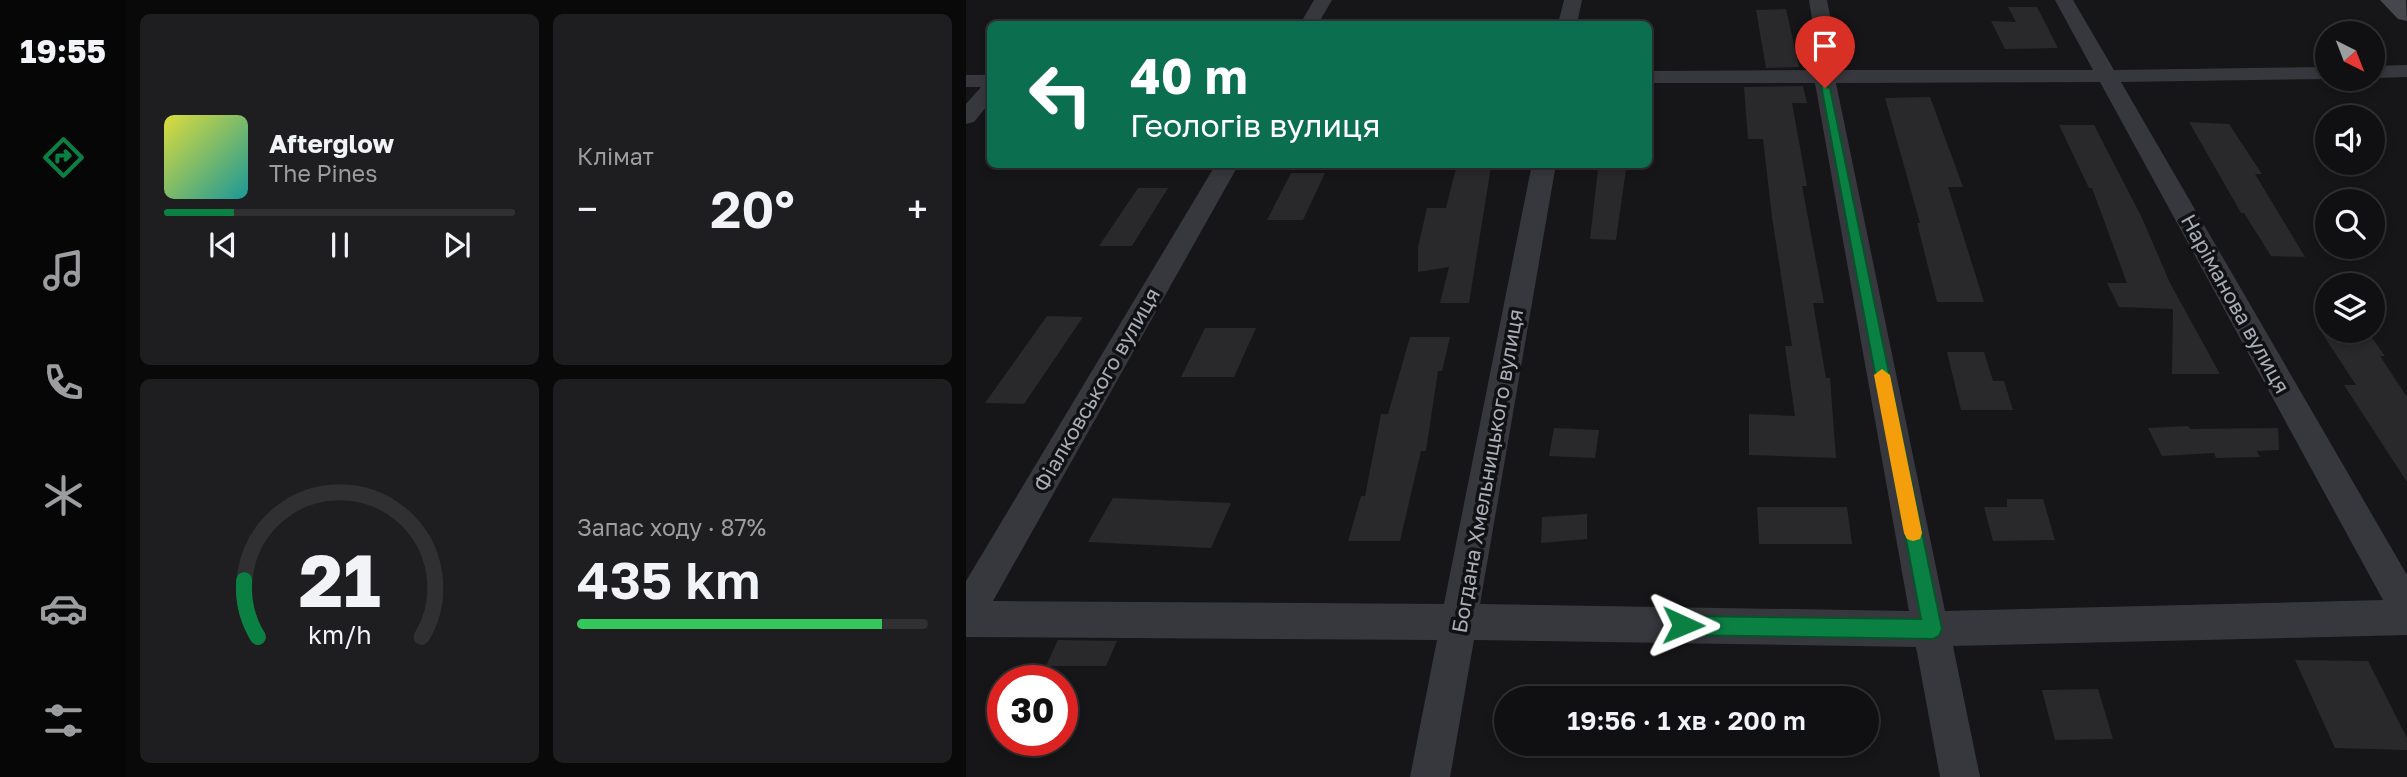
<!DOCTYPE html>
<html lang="uk">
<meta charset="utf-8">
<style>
body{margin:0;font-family:"Golos Text",sans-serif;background:#1e1e20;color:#f1f3f6;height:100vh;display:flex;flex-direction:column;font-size:26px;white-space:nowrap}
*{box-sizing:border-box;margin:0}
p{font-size:23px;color:#9c9d9f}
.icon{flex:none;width:38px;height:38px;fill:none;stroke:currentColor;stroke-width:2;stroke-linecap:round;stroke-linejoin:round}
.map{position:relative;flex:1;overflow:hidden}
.drawer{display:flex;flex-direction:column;gap:14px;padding:14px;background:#09090a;width:840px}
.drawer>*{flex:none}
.guide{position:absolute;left:21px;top:21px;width:665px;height:147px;border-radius:10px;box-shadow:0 4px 10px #0003,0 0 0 2px #303032;background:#0b6e4f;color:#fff;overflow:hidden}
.needle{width:46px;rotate:138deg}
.controls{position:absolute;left:1349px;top:21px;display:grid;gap:14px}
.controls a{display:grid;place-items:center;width:70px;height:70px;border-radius:50%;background:#101012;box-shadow:0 4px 10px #0003,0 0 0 2px #303032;font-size:35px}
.speed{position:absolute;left:21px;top:665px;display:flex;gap:14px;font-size:35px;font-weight:700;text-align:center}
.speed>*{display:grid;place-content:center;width:91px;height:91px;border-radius:50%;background:#101012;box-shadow:0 4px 10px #0003,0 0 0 2px #303032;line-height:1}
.speed .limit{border:10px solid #d22;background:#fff;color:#111}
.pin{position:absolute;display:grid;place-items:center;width:60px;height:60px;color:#fff;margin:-72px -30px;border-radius:50% 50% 50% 0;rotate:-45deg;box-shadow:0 0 7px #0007}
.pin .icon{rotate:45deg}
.me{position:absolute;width:77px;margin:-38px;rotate:91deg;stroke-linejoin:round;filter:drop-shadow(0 0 5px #0008)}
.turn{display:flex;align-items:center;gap:24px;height:147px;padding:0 28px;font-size:32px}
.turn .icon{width:91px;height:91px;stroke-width:2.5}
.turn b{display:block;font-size:49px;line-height:60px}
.big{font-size:52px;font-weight:600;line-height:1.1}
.drawer .widget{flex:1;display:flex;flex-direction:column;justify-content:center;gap:10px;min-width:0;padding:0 24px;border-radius:10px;background:#1e1e20}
.drawer .dial{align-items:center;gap:0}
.dial svg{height:182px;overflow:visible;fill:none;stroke:#303032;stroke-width:7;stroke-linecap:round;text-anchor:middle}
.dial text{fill:#f1f3f6;stroke:none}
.song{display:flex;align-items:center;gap:21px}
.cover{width:84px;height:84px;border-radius:10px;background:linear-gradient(135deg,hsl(60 70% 55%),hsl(180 70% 35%))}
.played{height:7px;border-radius:4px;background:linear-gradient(90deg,#0b8043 20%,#303032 20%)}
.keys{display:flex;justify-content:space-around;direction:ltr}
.heat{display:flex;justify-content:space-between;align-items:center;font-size:38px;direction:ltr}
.charge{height:10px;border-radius:5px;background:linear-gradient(90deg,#34c759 87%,#303032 0)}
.drawer .tiles{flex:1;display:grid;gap:14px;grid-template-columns:repeat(2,1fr)}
.trip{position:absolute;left:528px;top:686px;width:385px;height:70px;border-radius:35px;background:#101012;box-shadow:0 4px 10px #0003,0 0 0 2px #303032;font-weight:600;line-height:70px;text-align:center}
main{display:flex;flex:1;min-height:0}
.dock{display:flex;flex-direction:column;width:126px;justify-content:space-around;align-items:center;background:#060607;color:#9c9d9f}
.dock .icon{width:49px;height:49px}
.dock .on{color:#0b8043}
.dock b{font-size:32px;color:#f1f3f6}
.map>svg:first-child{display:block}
.building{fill:#29292c}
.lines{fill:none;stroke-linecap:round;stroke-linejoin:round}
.street{fill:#37383d;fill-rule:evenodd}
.secondary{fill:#45474d;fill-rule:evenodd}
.route{fill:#0b8043;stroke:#07532c;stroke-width:2}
.slow{fill:#f59e0b}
.labels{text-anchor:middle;stroke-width:7;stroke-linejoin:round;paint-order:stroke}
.street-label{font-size:21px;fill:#a8adb8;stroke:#111113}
</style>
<main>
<nav class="dock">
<b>19:55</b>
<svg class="icon on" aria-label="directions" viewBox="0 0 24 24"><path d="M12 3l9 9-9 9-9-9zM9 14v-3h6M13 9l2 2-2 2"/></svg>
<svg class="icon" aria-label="music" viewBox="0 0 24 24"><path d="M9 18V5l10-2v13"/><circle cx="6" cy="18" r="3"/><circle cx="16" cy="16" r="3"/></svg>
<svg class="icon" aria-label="phone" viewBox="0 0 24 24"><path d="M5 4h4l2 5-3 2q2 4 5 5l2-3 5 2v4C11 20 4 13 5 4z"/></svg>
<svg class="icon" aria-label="climate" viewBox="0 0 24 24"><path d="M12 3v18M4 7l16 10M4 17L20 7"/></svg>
<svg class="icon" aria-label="car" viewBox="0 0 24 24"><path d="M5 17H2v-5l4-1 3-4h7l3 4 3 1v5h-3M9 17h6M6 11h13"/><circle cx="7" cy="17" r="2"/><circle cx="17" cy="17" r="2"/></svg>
<svg class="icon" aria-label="filters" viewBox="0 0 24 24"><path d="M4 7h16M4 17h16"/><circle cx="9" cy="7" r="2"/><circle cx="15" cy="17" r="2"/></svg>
</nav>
<section class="drawer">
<div class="tiles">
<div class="widget">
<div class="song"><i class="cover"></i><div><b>Afterglow</b><p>The Pines</p></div></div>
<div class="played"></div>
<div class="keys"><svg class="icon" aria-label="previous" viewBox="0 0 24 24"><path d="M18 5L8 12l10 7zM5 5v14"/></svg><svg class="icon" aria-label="pause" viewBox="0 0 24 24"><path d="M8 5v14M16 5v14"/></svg><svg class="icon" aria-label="next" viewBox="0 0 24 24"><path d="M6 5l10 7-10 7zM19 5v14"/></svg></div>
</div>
<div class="widget"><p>Клімат</p>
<div class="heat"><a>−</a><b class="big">20°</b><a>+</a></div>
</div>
<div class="widget dial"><svg viewBox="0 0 100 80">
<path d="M14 69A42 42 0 1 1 86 69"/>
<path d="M14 69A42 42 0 0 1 8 44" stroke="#0b8043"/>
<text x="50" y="56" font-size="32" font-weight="700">21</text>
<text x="50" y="72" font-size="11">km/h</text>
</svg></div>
<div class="widget"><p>Запас ходу · 87%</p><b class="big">435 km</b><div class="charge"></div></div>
</div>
</section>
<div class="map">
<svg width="1441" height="777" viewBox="0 0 1441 777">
<rect width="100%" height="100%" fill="#161618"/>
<!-- building -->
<g class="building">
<path d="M1042,7h29l21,41 -53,1 -14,-28 25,1z"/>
<path d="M820,9l13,58 -33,1 -10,-58z"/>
<path d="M837,86l4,17h-15l15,83h-5l22,117h-11l13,75h4l6,80 -87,-3v-41l46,2 -10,-70h7l-20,-129 -9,-78h-15l-4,-52z"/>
<path d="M964,97l33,90h-15l36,115h-47l-20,-79h3l-35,-125z"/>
<path d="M1223,122l40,2 33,50h-7l50,83 -34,-1 -27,-43h-3z"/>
<path d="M1093,125h35l48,93 28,65 50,91h-48l1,-65 -54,-2 -12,-24h20l-35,-95h-3z"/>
<path d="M525,167l-22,136h-29l9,-36 -31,5v-25l9,-39h19l10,-40z"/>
<path d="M632,169h28l-10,71 -26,-1z"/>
<path d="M325,173h34l-22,47h-36z"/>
<path d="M172,188h30l-36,58h-33z"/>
<path d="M81,316l36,1 -59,87 -39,-1z"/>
<path d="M1350,324h12v7h39l18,25h-5l27,41v85l-63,-97h12z"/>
<path d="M239,328h51l-22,49h-53z"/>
<path d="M444,337h40l-8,34h-4l-12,80h-5l-21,90h-52l13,-45h4l16,-82h7z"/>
<path d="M981,352h37l9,29h11l9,29h-52z"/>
<path d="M1222,426l2,3 88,-1 1,22 -22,1 3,6 -44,1 -2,-5 -52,3 -14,-28z"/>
<path d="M588,428l45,2 -4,28 -46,-2z"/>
<path d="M147,498l118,5 -20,45 -123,-6z"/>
<path d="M1041,499h36l12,41 -62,1 -9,-34h23z"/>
<path d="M791,507h90l5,37h-93z"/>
<path d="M621,514v25l-46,4 1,-26z"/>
<path d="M92,640l59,1 -11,25h-60z"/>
<path d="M1329,660l73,1 39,77v12l-72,-2z"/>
<path d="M1132,689l15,50 -58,1 -13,-50z"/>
</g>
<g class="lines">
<!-- street -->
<g class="street">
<path d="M348,0h18l-14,24h-18z"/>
<path d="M598,0h18l-5,24h-19z"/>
<path d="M843,0h18l11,57 -1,13h256l-38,-70h18l41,70 214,-3v12l-207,3 286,493v60l-454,11 27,131h-40l-24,-130 -442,-7 -24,137h-40l27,-137 -471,-3v-56l250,-417h23l-246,437 451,3 88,-440h24l-76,440 429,7 -94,-528h-167v-12l168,-1 2,-13zM1134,82l283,518 -438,11 -109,-528z"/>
<path d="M1441,65v12l-34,1v-12z"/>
<path d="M0,75h24v27l-16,20 -8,2v-20l15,-17h-15z"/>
</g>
<!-- secondary -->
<path class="secondary" d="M1414,0h26l1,21 -9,-2z"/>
</g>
<!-- route -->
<path class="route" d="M855,85l9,3 112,541 -3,7 -6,3 -250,-4 -7,-3 -3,-7 3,-6 7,-3 238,3z"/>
<!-- slow -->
<path class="slow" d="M916,369l8,6 32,158 -2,6 -7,2 -6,-2 -3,-6 -30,-158z"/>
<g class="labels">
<!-- street labels -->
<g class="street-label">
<text transform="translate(1269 304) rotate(61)" y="7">Наріманова вулиця</text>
<text transform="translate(131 390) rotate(-60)" y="7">Фіалковського вулиця</text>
<text transform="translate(522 471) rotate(-80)" y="7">Богдана Хмельницького вулиця</text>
</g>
</g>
</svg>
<div class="controls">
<a><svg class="needle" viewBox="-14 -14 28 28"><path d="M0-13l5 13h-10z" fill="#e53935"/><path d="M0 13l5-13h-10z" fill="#9c9d9f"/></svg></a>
<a><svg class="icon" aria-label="sound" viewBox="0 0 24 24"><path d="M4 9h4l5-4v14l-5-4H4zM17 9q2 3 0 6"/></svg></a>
<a><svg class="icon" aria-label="search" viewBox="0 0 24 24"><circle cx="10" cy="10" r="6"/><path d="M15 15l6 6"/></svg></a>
<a><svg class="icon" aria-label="layers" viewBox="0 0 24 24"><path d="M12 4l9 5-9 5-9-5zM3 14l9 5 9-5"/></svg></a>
</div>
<div class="speed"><div class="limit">30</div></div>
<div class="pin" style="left:859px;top:88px;background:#d93025"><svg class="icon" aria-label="arrive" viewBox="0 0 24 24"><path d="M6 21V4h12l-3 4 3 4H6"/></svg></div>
<svg class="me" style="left:717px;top:625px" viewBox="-20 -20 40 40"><path d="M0-17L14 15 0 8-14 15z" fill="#0b8043" stroke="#fff" stroke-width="4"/></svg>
<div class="trip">19:56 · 1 хв · 200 m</div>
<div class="guide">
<div class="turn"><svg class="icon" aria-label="left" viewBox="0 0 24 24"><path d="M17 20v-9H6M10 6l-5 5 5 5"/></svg><div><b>40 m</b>Геологів вулиця</div></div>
</div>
</div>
</main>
